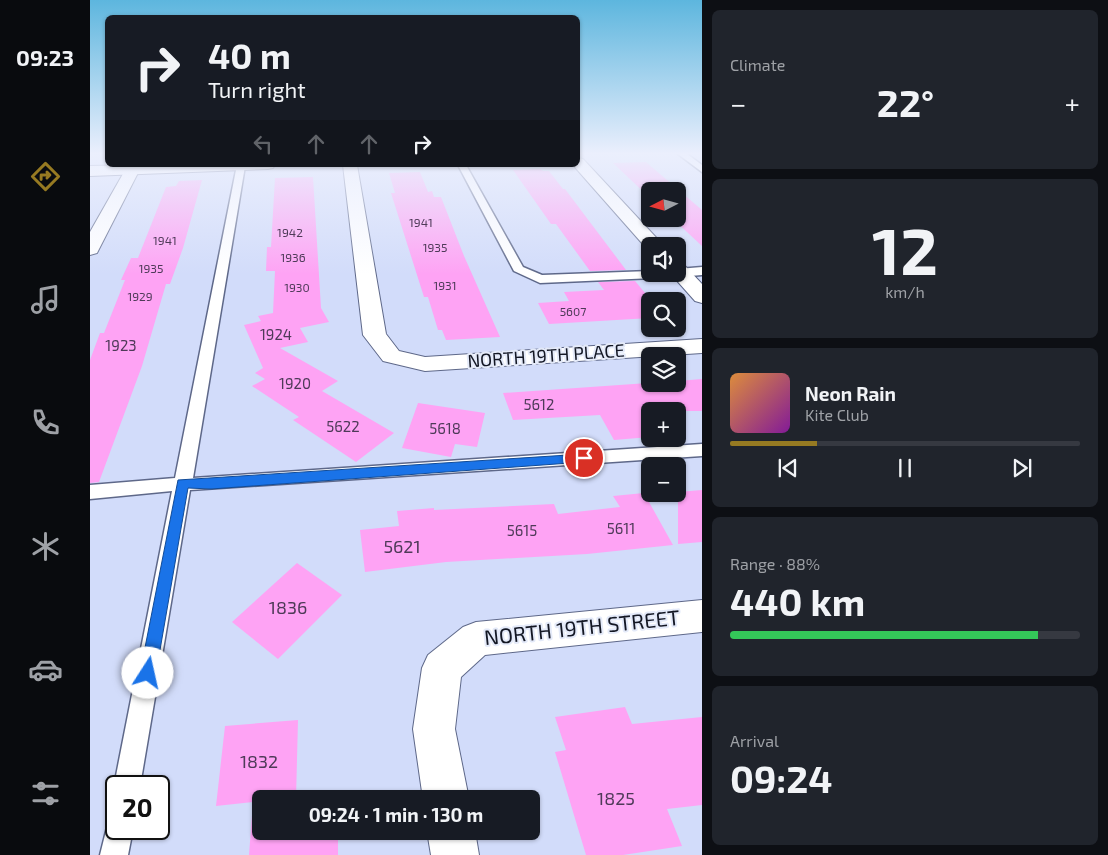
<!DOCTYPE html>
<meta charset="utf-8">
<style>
body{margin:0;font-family:"Exo 2",sans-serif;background:#20242c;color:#f1f3f6;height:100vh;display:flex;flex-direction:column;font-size:19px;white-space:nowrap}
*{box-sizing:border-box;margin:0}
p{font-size:16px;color:#9ea1a6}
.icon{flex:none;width:28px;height:28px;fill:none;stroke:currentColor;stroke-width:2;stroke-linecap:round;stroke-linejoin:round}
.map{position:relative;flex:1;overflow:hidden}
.sheet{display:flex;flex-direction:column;gap:10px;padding:10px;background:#0d0f14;width:406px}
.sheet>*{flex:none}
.banner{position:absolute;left:15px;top:15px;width:475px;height:152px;border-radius:8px;box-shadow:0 1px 4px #0004;background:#171b24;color:#f1f3f6;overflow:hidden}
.needle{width:32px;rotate:264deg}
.buttons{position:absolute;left:551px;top:182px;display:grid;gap:10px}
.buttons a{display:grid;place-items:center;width:45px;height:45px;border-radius:8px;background:#171b24;box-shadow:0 1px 4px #0004;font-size:25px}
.speed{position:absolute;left:15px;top:775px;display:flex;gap:10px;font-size:25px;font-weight:700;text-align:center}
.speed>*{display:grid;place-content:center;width:65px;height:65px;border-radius:50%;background:#171b24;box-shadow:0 1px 4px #0004;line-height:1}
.speed .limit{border:2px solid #111;border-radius:8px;background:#fff;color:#111}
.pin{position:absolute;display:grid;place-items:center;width:42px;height:42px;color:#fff;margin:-21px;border:2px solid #fff;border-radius:50%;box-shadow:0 1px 5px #0007}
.me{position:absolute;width:55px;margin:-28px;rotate:10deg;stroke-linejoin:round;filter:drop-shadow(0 0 4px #0008)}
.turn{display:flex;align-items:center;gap:18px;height:105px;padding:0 20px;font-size:22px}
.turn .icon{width:65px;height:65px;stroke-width:2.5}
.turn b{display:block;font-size:35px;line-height:42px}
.lanes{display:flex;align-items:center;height:48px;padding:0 20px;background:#0003;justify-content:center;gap:25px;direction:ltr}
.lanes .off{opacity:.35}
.big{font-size:38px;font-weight:700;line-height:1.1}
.sheet .card{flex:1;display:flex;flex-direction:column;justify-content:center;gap:8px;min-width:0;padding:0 18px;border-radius:8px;background:#20242c}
.sheet .dial{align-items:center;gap:0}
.dial b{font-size:65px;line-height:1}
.song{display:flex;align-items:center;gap:15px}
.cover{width:60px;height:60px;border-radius:8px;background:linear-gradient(135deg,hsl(30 70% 55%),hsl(290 70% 35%))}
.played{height:5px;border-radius:2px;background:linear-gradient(90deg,#967a22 25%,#363941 25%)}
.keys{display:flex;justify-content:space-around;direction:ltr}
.heat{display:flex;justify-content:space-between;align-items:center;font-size:28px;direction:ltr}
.charge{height:8px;border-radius:4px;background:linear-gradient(90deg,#34c759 88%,#363941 0)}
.trip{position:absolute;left:162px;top:790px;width:288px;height:50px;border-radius:8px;background:#171b24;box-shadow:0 1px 4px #0004;font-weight:700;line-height:50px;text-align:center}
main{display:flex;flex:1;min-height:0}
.menu{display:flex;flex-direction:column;width:90px;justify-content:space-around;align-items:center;background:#090b0e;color:#9ea1a6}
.menu .icon{width:35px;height:35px}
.menu .active{color:#967a22}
.menu b{font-size:22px;color:#f1f3f6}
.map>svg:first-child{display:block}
.building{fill:#fea3f4}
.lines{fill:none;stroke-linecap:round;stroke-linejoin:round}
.lane-casing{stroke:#5e6889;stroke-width:3}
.street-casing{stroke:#5e6889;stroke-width:2}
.secondary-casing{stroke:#5e6889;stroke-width:2}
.lane{fill:#fff;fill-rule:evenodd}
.street{fill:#fff;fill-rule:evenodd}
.secondary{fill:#fff;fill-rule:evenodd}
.route{fill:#1a73e8;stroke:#114b97}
.labels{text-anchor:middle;stroke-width:4;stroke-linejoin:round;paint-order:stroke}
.far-number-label{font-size:12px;fill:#4e3a58}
.number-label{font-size:15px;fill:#4e3a58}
.street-label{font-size:18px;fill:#131724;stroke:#e4eaf9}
.near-number-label{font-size:18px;fill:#4e3a58}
.near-street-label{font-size:21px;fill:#131724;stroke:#e4eaf9}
</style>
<main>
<nav class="menu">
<b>09:23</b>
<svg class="icon active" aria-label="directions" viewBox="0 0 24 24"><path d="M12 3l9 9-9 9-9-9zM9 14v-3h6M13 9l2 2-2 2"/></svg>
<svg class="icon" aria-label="music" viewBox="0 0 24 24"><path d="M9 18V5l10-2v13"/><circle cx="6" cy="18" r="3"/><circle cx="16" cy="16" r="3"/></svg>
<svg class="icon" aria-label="phone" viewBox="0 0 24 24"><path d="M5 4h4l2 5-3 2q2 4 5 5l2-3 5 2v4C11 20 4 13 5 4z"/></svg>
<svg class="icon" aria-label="climate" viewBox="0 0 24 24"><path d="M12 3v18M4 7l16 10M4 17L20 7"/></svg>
<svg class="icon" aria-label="car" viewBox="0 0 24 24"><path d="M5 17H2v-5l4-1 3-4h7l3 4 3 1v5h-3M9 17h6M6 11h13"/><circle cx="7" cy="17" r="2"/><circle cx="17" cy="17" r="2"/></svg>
<svg class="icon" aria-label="filters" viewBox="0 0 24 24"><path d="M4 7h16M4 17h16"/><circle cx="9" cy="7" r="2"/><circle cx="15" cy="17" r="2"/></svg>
</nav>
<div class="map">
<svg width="612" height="855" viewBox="0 0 612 855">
<rect width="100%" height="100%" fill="#d2dcfa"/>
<!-- building -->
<g class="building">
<path d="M556,162l56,48v36l-29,-27h5v-28h-28v7l-37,-35z"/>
<path d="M450,169l3,2h6l14,18h2l61,81 -36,1 -34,-47h-5l-38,-54z"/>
<path d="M330,172l8,20 4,-1 2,6h7l23,59 36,81 -54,3 -4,-10h-4l-10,-33h-4l-33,-104h4l-6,-20z"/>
<path d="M223,177l8,131 8,14 -29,6 8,14 -28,6 58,33 -16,10 72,42 -38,29 -63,-42 6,-3 -47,-31 13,-7 -10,-6 8,-5 -19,-43 17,-4 -3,-5 15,-3 2,-42h-9l1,-24h4l4,-69z"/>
<path d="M112,180l-19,68 -13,36h-4l-24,82 -43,116 -9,1v-123l10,-27h4l21,-53h-4l10,-22h7l28,-71 10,-1 3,-5z"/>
<path d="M545,281l15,18v19l-101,6 -11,-21 31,-2 -5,-9 40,-2 -6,-8z"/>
<path d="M612,379v32h-52v26l-36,3 -14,-25 -87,5 -10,-27 145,-10 30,1v-3z"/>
<path d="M328,403l67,10 -8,34 -22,-3 -4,13 -49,-9z"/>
<path d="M612,490v52l-24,2v-52z"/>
<path d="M554,493l29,52 -86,9 -141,8 -81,10 -5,-42 39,-4 -2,-15 37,-3v2l120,-6 4,10 62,-7 -7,-11z"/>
<path d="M207,563l45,32 -64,64 -46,-37z"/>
<path d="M535,707l7,17 70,-7v88l-35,4 15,37 -59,9h-37l-31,-103 11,-2 -11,-33z"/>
<path d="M208,720l-2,79h-35v32h77v24h-89l4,-53 -37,4 9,-80z"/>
</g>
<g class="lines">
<defs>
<g id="lane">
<path d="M588,154h9l15,11v7z"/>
<path d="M147,165l8,1 -52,312 509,-34v12l-512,34 -50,296h-24v6l-2,-6 58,-295 -82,8v-14l85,-7z"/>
<path d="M368,165h8l57,102 19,8 108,-4v3h10l-6,4 -114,5 -26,-12z"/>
<path d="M612,267v8l-24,2 -5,-3h5v-5z"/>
<path d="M26,816v13h17l-5,26h-28l9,-36z"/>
</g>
<g id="street">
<path d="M488,158l5,1 81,87h-14v4h-2l-75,-85h5z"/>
<path d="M38,165h14l-43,84 -2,4 -7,2v-23z"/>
<path d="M253,165h14l29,169 13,17 26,6 277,-18v14l-277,18 -42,-10 -20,-26z"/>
<path d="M588,264l7,2 17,18v19l-7,-2 -24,-27h7z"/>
<path d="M612,600v32l-217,23 -24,22 -6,52 14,70h-46l-10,-70 9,-61 6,-13 35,-28 13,-5z"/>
<path d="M337,831h48l4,24h-48z"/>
</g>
<path id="secondary" d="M45,165h140l-2,3 -5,1 -178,7v-10z"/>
</defs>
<!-- lane casing -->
<use href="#lane" class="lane-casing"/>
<!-- street casing -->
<use href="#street" class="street-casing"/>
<!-- secondary casing -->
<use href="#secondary" class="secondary-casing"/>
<!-- lane -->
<use href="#lane" class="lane"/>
<!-- street -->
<use href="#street" class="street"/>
<!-- secondary -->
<use href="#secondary" class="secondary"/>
</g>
<!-- sky -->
<linearGradient id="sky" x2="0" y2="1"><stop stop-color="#5db6de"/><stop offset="0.56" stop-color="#ebeffd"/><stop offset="1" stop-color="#ebeffd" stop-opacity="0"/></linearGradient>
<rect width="612" height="274" fill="url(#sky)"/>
<!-- route -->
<path class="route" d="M494,454l6,4 -6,4 -373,27 -23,-1 -32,185 -2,5 -6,2 -6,-2 -2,-5 38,-193z"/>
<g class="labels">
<!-- far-number labels -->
<g class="far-number-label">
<text x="331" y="227">1941</text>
<text x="200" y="237">1942</text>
<text x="75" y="245">1941</text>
<text x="345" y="252">1935</text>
<text x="203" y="262">1936</text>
<text x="61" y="273">1935</text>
<text x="355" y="290">1931</text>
<text x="207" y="292">1930</text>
<text x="50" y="301">1929</text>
<text x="483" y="316">5607</text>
</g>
<!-- number labels -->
<g class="number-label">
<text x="186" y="340">1924</text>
<text x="31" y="351">1923</text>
<text x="205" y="389">1920</text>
<text x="449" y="410">5612</text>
<text x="253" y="432">5622</text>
<text x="355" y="434">5618</text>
<text x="531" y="534">5611</text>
<text x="432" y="536">5615</text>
</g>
<!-- street labels -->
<g class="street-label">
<text transform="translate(456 356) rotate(-4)" y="6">NORTH 19TH PLACE</text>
</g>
<!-- near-number labels -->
<g class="near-number-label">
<text x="312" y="553">5621</text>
<text x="198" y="614">1836</text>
<text x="169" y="768">1832</text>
<text x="526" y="805">1825</text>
</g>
<!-- near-street labels -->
<g class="near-street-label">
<text transform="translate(492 628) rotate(-6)" y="7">NORTH 19TH STREET</text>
</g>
</g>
</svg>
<div class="buttons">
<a><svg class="needle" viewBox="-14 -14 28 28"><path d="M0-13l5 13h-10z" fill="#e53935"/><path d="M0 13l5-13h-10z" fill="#9ea1a6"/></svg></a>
<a><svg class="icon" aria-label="sound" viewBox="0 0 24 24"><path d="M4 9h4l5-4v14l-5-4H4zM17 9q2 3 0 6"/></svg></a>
<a><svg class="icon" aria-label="search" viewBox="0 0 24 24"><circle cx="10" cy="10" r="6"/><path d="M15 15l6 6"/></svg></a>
<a><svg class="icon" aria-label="layers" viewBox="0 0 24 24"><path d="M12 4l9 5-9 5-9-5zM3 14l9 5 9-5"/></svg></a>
<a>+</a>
<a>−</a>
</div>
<div class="speed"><div class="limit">20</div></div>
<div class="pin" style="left:494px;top:458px;background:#d93025"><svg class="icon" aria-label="arrive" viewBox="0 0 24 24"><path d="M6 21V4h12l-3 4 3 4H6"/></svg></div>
<svg class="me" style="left:58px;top:673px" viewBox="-20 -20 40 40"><circle r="19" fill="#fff"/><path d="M0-13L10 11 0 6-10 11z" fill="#1a73e8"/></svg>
<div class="trip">09:24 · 1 min · 130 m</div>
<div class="banner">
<div class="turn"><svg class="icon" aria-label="right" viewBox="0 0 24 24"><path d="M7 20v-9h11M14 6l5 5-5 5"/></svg><div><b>40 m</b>Turn right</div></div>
<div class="lanes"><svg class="icon off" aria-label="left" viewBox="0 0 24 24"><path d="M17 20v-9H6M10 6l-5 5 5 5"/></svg><svg class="icon off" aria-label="ahead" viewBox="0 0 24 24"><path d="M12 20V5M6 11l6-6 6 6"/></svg><svg class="icon off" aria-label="ahead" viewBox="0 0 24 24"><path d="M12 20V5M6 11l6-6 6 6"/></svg><svg class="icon" aria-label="right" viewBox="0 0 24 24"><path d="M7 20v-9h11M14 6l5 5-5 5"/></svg></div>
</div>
</div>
<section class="sheet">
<div class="card"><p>Climate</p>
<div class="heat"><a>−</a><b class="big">22°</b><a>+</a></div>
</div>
<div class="card dial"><b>12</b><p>km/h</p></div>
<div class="card">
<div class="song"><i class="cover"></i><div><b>Neon Rain</b><p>Kite Club</p></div></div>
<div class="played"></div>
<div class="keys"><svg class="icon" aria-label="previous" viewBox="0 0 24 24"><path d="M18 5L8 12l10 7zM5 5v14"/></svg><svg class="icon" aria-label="pause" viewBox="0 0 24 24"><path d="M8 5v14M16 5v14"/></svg><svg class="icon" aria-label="next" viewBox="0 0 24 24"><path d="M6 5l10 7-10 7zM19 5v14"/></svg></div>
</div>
<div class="card"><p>Range · 88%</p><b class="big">440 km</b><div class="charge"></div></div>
<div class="card"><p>Arrival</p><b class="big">09:24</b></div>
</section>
</main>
